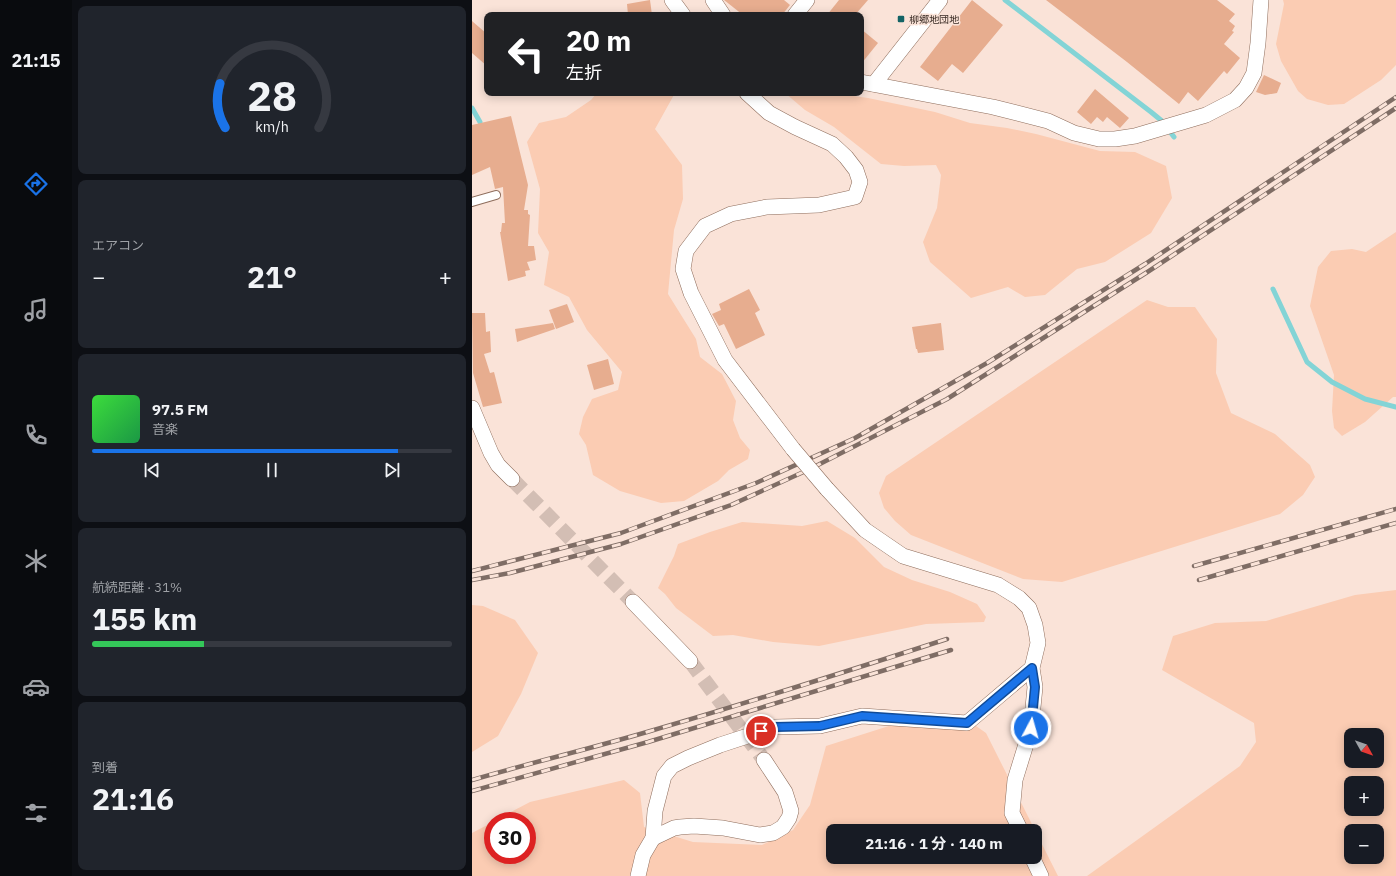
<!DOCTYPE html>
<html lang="ja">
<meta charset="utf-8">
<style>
body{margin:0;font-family:"IBM Plex Sans","Noto Sans JP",sans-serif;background:#20242c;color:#f1f3f6;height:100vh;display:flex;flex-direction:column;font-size:15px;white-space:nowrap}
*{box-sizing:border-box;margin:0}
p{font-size:13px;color:#9ea1a6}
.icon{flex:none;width:22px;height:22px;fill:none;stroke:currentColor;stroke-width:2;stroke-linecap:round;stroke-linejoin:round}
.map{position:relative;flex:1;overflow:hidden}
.details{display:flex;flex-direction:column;gap:6px;padding:6px;background:#0d0f14;width:400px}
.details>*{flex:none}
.banner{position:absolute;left:12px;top:12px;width:380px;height:84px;border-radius:8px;box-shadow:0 2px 10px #0003;background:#202124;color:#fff;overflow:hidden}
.needle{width:26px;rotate:130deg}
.buttons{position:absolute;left:872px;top:728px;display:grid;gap:8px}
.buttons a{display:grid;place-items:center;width:40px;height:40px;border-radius:8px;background:#171b24;box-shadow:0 2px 10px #0003;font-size:20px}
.speed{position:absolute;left:12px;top:812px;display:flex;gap:8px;font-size:20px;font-weight:700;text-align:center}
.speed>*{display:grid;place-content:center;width:52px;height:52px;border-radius:50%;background:#171b24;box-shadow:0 2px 10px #0003;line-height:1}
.speed .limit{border:6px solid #d22;background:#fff;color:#111}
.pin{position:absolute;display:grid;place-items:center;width:34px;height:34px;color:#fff;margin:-17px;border:2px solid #fff;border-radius:50%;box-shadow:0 1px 4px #0007}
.me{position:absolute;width:44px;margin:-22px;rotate:6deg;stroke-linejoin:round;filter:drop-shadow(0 0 3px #0008)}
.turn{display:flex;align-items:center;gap:14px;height:84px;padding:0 16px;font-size:18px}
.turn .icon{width:52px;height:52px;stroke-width:2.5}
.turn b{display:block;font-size:28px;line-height:34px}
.big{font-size:30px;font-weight:700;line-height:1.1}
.details .widget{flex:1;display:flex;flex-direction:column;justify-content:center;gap:6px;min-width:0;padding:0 14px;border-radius:8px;background:#20242c}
.details .dial{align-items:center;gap:0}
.dial svg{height:104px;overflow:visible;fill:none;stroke:#363941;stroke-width:7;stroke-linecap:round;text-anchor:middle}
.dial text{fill:#f1f3f6;stroke:none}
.song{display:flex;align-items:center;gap:12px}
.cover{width:48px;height:48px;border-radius:6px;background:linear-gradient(135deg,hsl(120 70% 55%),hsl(140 70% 35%))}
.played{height:4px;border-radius:2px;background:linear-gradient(90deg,#1a73e8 85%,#363941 85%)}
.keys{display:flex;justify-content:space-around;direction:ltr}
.heat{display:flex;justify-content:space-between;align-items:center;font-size:22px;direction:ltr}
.charge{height:6px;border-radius:3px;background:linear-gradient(90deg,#34c759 31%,#363941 0)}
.trip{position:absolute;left:354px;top:824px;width:216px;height:40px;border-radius:8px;background:#171b24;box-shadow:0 2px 10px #0003;font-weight:700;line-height:40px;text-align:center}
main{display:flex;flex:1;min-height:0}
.tabs{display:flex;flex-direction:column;width:72px;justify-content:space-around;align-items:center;background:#090b0e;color:#9ea1a6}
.tabs .icon{width:28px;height:28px}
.tabs .active{color:#1a73e8}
.tabs b{font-size:18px;color:#f1f3f6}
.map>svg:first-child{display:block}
.green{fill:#fbccb3;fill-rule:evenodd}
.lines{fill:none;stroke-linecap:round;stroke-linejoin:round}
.stream{stroke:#83d4d6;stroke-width:5}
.building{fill:#e7ad8f}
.minor-tunnel{stroke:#d3beb4;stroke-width:15;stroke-dasharray:15 8;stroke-linecap:butt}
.service-casing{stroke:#8e6d5c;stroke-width:10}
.minor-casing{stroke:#8e6d5c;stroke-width:16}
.service{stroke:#fff;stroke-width:8}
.minor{stroke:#fff;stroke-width:15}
.rail-casing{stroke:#7f6d65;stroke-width:4.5}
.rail{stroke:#fae3d8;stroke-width:3;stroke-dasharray:9;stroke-linecap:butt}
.minor-bridge-casing{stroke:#8e6d5c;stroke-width:16;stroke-linecap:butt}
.minor-bridge{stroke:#fff;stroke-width:15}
.route-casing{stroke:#114b97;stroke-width:10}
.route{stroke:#1a73e8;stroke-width:7}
.poi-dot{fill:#136365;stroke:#fae3d8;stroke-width:1.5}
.labels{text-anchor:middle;stroke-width:3;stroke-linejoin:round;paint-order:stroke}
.poi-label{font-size:10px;fill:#392b24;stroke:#fae3d8;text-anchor:start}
</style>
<main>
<nav class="tabs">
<b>21:15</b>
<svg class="icon active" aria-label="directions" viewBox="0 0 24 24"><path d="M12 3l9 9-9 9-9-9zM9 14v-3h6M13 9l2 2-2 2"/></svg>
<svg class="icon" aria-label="music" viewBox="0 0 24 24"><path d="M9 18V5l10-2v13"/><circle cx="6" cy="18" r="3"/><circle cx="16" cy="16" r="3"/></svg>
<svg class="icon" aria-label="phone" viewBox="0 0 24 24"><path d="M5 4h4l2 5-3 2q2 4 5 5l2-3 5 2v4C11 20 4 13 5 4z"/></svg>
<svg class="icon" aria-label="climate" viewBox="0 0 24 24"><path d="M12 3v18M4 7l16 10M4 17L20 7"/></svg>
<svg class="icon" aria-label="car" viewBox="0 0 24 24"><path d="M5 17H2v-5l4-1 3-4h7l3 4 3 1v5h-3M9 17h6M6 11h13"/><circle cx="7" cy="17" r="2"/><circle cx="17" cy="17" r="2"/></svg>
<svg class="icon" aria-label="filters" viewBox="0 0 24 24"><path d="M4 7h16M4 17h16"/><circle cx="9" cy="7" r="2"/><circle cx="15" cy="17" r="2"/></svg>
</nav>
<section class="details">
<div class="widget dial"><svg viewBox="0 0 100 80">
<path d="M14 69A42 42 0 1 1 86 69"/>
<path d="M14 69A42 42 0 0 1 10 35" stroke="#1a73e8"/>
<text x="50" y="56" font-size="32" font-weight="700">28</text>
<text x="50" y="72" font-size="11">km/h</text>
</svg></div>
<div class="widget"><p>エアコン</p>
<div class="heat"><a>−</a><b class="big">21°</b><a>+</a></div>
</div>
<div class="widget">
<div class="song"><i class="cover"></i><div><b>97.5 FM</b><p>音楽</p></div></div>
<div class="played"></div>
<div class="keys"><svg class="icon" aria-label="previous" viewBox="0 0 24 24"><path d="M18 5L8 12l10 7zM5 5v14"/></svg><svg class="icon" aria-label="pause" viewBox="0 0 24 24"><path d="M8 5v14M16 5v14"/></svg><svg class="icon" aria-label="next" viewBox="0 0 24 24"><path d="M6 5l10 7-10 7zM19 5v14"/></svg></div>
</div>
<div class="widget"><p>航続距離 · 31%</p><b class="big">155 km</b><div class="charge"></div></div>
<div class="widget"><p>到着</p><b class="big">21:16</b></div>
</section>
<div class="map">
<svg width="924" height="876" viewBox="0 0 924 876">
<rect width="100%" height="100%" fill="#fae3d8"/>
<!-- green -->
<g class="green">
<path d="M811,0h113v65l-15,15 -37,24 -16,1 -21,-6 -9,-8 -17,-30 -5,-17 8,-40z"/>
<path d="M125,93h78l-20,36 27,36 1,34 -9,31 -6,64 28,45 4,18 22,17 14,27 -3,19 7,18 10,12 -2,9 -19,11 -11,11 -34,20 -23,2 -41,-12 -27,-16 -7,-30 -7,-11 4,-17 9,-18 26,-9 4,-18 -35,-42 -18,-33 -25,-12 5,-33 -11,-19 2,-44 -13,-47 12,-19 27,-6 25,-17z"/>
<path d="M313,93h47l36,5 67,14 35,11 37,5 29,6 64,17 35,1 31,14 6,32 -21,35 -46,29 -28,7 -32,26 -20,2 -17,-10 -37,11 -41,-36 -7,-20 14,-34 4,-33 -5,-10 -32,1 -23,-2 -47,-37 -29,-17z"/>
<path d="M924,232v165h-3l-28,25 -23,14 -8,-8 -2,-17 2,-36 -24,-69 8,-39 13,-16 21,-2 14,3z"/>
<path d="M675,300l21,7h27l22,32 -1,34 15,40 44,21 35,31 5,12 -12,18 -23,19 -218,68 -39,-3 -112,-44 -16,-14 -11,-13 -5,-15 7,-17z"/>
<path d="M355,521l28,17 29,29 28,13 38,12 27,12 9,13 -2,5 -58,2 -107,22 -46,-4 -40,-7 -20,1 -37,-28 -11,-14 -7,-6 16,-32 4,-12 32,-12 32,-10 60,4z"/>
<path d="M924,590v286h-309l153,-110 16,-24 -2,-19 -92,-53 11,-34 42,-13 51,-2 89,-26zM879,735h26v26h-26zM879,783h26v26h-26zM879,831h26v26h-26z"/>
<path d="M0,605l11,1 32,14 23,33 -17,41 -23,42 -26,16z"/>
<path d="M487,714l27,19 72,143h-586v-43l21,-11v33h34v-34h-33l36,-19 94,-22 16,13 4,34 49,15 69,3 31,-15 17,-25 16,-59 88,-28zM361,831h202v26h-202z"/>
</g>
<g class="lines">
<!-- stream -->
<g class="stream">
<path d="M533,0l146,112 11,9 12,16"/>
<path d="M0,108l8,14"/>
<path d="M801,289l34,73 25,20 33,17 31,8"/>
</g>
</g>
<!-- building -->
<g class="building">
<path d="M178,0l2,15h-24l-1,-11z"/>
<path d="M252,0h60l6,5 -8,10h-39z"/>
<path d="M367,0h29l-13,15h-28z"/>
<path d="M500,0l31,25 -40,48 -11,-9 -14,17 -18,-14z"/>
<path d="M574,0h171l18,14 -6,7 6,5 -3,5 2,1 -10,12 16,14 -13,16 -3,-3 -26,30 -10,-9 -9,12 -52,-42z"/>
<path d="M0,21l15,13v32l-15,-13z"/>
<path d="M389,29l17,14 -17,21z"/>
<path d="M792,75l17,8 -4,10 -12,2 -9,-3z"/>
<path d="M623,89l34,29 -9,10 -13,-11 -4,5 -6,-5 -6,7 -14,-12z"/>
<path d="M39,116l17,69 -4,25h4v4l2,1 -2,31h6l2,14 -9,2 3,8 -5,1 1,5 -18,5 -8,-49h1l1,-9h3l-2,-36 -8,2 -5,-22 -18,8v-50z"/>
<path d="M277,289l11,21 -5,3 10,22 -29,14 -12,-25 -5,2 -7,-12 9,-4 -2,-6z"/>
<path d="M95,304l7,18 -18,7 -7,-19z"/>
<path d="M0,313h13l1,19 4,-1 1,21 -7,2 6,19 4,-1 8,31 -19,4 -10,-34z"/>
<path d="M81,323l2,6 -38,13 -2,-13z"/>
<path d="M469,323l3,27 -26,3 -1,-4h-1l-4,-22z"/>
<path d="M136,359l6,25 -20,6 -7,-25z"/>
</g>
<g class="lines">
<!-- minor-tunnel -->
<g class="minor-tunnel">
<path d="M40,479l121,123"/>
<path d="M218,661l74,99"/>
</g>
<defs>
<path id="service" d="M0,202l24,-7"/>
<g id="minor">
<path d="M200,0l11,15"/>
<path d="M241,0l10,15"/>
<path d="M323,15l12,-15"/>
<path d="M389,82l132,25 55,14 26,12 25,6h16l20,-3 71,-21 29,-15 11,-12 8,-15 4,-30 3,-43"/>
<path d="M402,84l66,-84"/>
<path d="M275,93l22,20 26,14 37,17 14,13 10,13 4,12 -5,15 -36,8 -52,2 -36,7 -26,12 -19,25 -3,18 8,24 34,67 68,89"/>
<path d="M0,408l19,45 7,12 14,14"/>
<path d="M355,489l38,41 38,26 95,29 21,13 10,10 6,17 3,18 -6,25 3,19 -4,41 -16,52 -3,33 9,18"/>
<path d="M161,602l57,59"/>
<path d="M181,838l21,-10 6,-1 14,-1 29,2 37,7 13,-2 10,-6 6,-9 2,-7 -6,-19 -21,-32"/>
<path d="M560,857l9,19"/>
<path d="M166,876l5,-21 10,-17 2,-27 9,-35 8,-10 16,-8 32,-13 55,-18 45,-1 42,-10 105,7 65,-55"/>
</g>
</defs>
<!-- service casing -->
<use href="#service" class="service-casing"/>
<!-- minor casing -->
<use href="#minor" class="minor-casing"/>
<!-- service -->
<use href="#service" class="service"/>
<!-- minor -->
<use href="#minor" class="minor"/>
<defs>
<g id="rail">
<path d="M722,566l202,-57"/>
<path d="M0,571l149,-38 135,-50 99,-45 132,-75 158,-99 251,-167"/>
<path d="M0,580l38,-7 111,-29 110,-39 79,-36 137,-70 202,-128 247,-163"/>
<path d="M727,580l197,-57"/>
<path d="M0,780c58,-17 117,-31 175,-48 101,-29 201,-61 300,-93"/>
<path d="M0,791l176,-49 303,-92"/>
</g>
</defs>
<!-- rail casing -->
<use href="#rail" class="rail-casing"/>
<!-- rail -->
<use href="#rail" class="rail"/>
<defs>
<path id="minor-bridge" d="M321,449l34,40"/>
</defs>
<!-- minor-bridge casing -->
<use href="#minor-bridge" class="minor-bridge-casing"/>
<!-- minor-bridge -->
<use href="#minor-bridge" class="minor-bridge"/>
</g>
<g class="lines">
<defs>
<path id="route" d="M289,731l14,-4 45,-1 42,-10 105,7 65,-55 3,19 -4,41"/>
</defs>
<!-- route casing -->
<use href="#route" class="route-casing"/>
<!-- route -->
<use href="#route" class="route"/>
</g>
<!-- markers -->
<rect class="poi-dot" x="425" y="15" width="8" height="8" rx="2"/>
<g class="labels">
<!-- poi labels -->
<g class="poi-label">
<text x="437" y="23">柳郷地団地</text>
</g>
</g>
</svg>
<div class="buttons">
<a><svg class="needle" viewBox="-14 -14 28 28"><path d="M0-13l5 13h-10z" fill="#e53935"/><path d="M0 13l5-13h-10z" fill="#9ea1a6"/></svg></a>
<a>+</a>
<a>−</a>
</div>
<div class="speed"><div class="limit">30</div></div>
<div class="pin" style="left:289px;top:731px;background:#d93025"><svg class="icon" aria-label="arrive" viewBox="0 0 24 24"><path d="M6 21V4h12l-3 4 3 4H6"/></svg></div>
<svg class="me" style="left:559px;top:728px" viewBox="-20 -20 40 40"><circle r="17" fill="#1a73e8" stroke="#fff" stroke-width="3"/><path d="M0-11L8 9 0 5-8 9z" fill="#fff"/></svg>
<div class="trip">21:16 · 1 分 · 140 m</div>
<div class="banner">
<div class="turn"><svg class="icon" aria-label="left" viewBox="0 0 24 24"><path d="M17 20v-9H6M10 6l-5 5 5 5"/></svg><div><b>20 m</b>左折</div></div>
</div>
</div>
</main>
